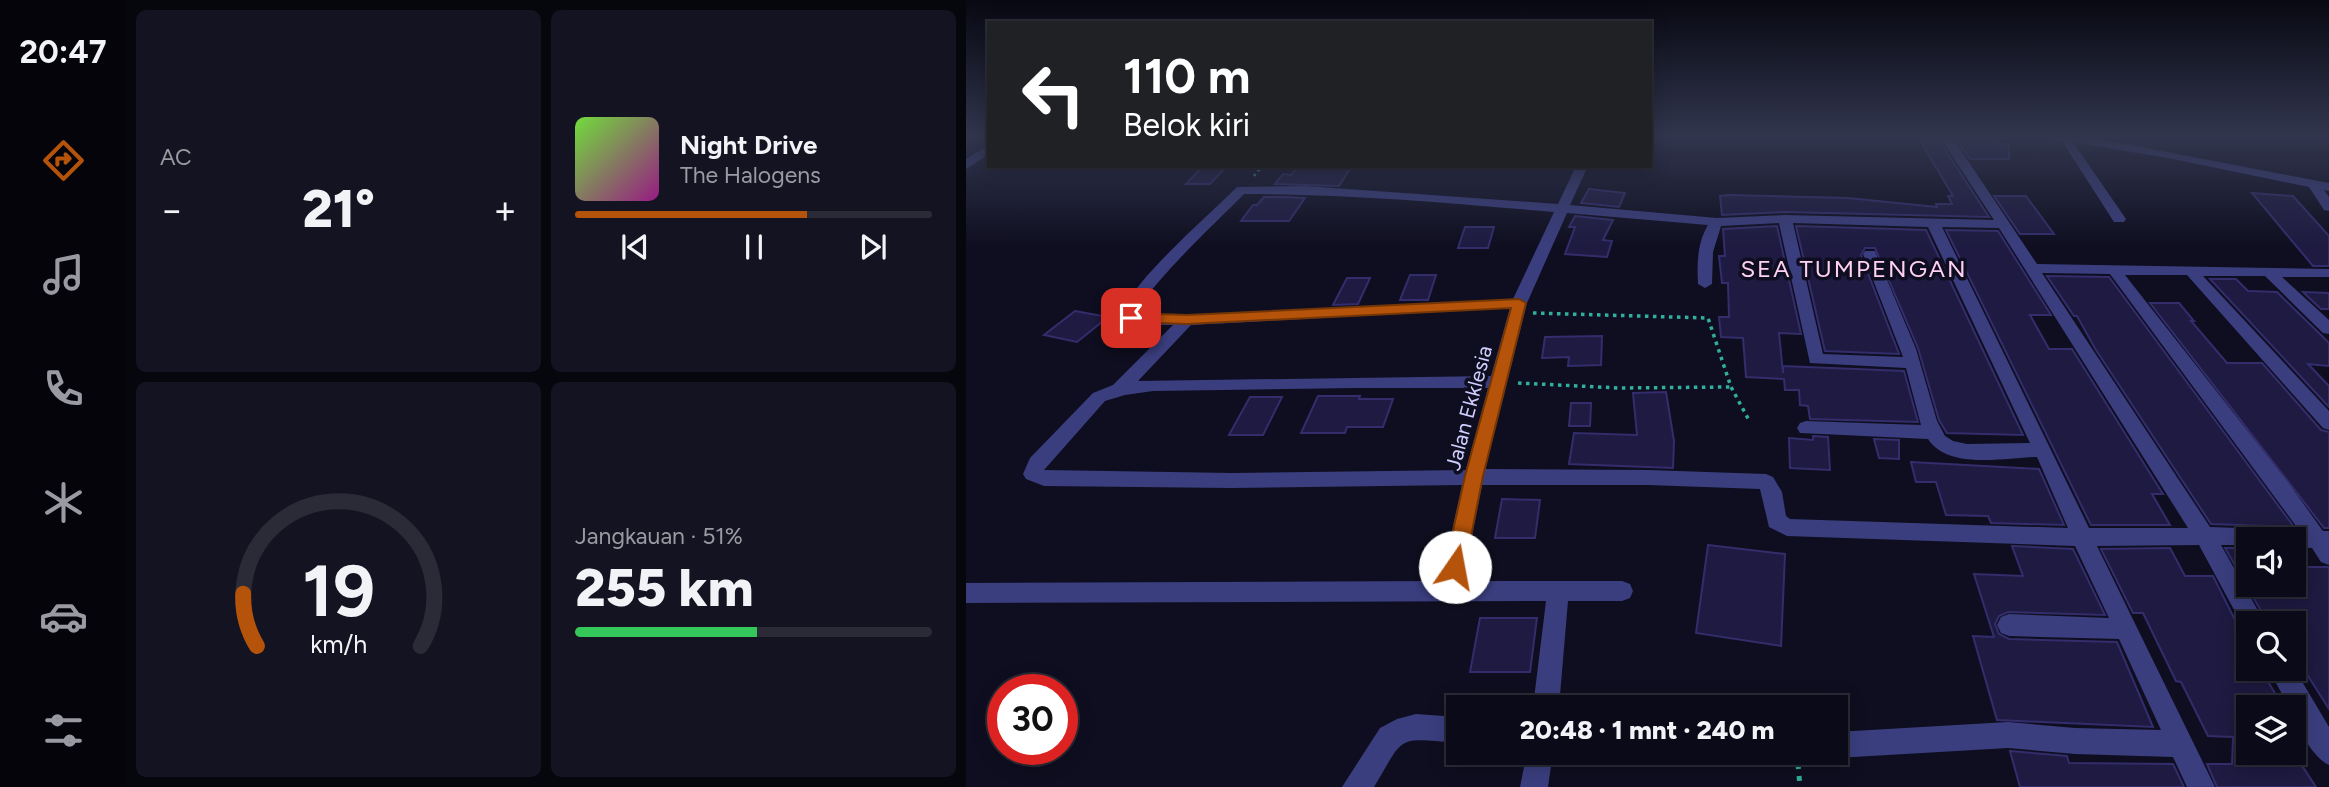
<!DOCTYPE html>
<html lang="id">
<meta charset="utf-8">
<style>
body{margin:0;font-family:Figtree,sans-serif;background:#141321;color:#f1f3f6;height:100vh;display:flex;flex-direction:column;font-size:26px;white-space:nowrap}
*{box-sizing:border-box;margin:0}
p{font-size:23px;color:#9a9aa2}
.icon{flex:none;width:38px;height:38px;fill:none;stroke:currentColor;stroke-width:2;stroke-linecap:round;stroke-linejoin:round}
.map{position:relative;flex:1;overflow:hidden}
.panel{display:flex;flex-direction:column;gap:10px;padding:10px;background:#06060d;width:840px}
.panel>*{flex:none}
.banner{position:absolute;left:21px;top:21px;width:665px;height:147px;border-radius:0px;box-shadow:0 4px 18px #0003,0 0 0 2px #2b2b37;background:#202124;color:#fff;overflow:hidden}
.tools{position:absolute;left:1270px;top:527px;display:grid;gap:14px}
.tools a{display:grid;place-items:center;width:70px;height:70px;border-radius:0px;background:#0b0a18;box-shadow:0 4px 18px #0003,0 0 0 2px #2b2b37;font-size:35px}
.speed{position:absolute;left:21px;top:674px;display:flex;gap:14px;font-size:35px;font-weight:700;text-align:center}
.speed>*{display:grid;place-content:center;width:91px;height:91px;border-radius:50%;background:#0b0a18;box-shadow:0 4px 18px #0003,0 0 0 2px #2b2b37;line-height:1}
.speed .limit{border:10px solid #d22;background:#fff;color:#111}
.pin{position:absolute;display:grid;place-items:center;width:60px;height:60px;color:#fff;margin:-30px;border-radius:14px;box-shadow:0 4px 10px #0006}
.me{position:absolute;width:77px;margin:-38px;rotate:12deg;stroke-linejoin:round;filter:drop-shadow(0 0 5px #0008)}
.turn{display:flex;align-items:center;gap:24px;height:147px;padding:0 21px;font-size:32px}
.turn .icon{width:91px;height:91px;stroke-width:2.5}
.turn b{display:block;font-size:49px;line-height:60px}
.big{font-size:52px;font-weight:800;line-height:1.1}
.panel .tile{flex:1;display:flex;flex-direction:column;justify-content:center;gap:10px;min-width:0;padding:0 24px;border-radius:10px;background:#141321}
.panel .dial{align-items:center;gap:0}
.dial svg{height:182px;overflow:visible;fill:none;stroke:#2b2b37;stroke-width:7;stroke-linecap:round;text-anchor:middle}
.dial text{fill:#f1f3f6;stroke:none}
.song{display:flex;align-items:center;gap:21px}
.cover{width:84px;height:84px;border-radius:10px;background:linear-gradient(135deg,hsl(100 70% 55%),hsl(310 70% 35%))}
.played{height:7px;border-radius:4px;background:linear-gradient(90deg,#b45309 65%,#2b2b37 65%)}
.keys{display:flex;justify-content:space-around;direction:ltr}
.heat{display:flex;justify-content:space-between;align-items:center;font-size:38px;direction:ltr}
.charge{height:10px;border-radius:5px;background:linear-gradient(90deg,#34c759 51%,#2b2b37 0)}
.panel .tiles{flex:1;display:grid;gap:10px;grid-template-columns:repeat(2,1fr)}
.trip{position:absolute;left:480px;top:695px;width:402px;height:70px;border-radius:0px;background:#0b0a18;box-shadow:0 4px 18px #0003,0 0 0 2px #2b2b37;font-weight:800;line-height:70px;text-align:center}
main{display:flex;flex:1;min-height:0}
.menu{display:flex;flex-direction:column;width:126px;justify-content:space-around;align-items:center;background:#04040a;color:#9a9aa2}
.menu .icon{width:49px;height:49px}
.menu .active{color:#b45309}
.menu b{font-size:32px;color:#f1f3f6}
.map>svg:first-child{display:block}
.building{fill:#1e1a41;stroke:#332d6c;stroke-width:2}
.lines{fill:none;stroke-linecap:round;stroke-linejoin:round}
.path-far2{stroke:#31af9a;stroke-width:2.5;stroke-dasharray:2.5 3.5;stroke-linecap:butt}
.path-far1{stroke:#31af9a;stroke-width:3.5;stroke-dasharray:3.5 4.5;stroke-linecap:butt}
.path{stroke:#31af9a;stroke-width:5;stroke-dasharray:5 7;stroke-linecap:butt}
.minor{fill:#3a3e7e;fill-rule:evenodd}
.route{fill:#b45309;stroke:#753606;stroke-width:2}
.labels{text-anchor:middle;stroke-width:7;stroke-linejoin:round;paint-order:stroke}
.street-label{font-size:21px;fill:#cfcefe;stroke:#0f0e20}
.quarter-label{font-size:24px;letter-spacing:2px;fill:#fed0f2;stroke:#0f0e20}
</style>
<main>
<nav class="menu">
<b>20:47</b>
<svg class="icon active" aria-label="directions" viewBox="0 0 24 24"><path d="M12 3l9 9-9 9-9-9zM9 14v-3h6M13 9l2 2-2 2"/></svg>
<svg class="icon" aria-label="music" viewBox="0 0 24 24"><path d="M9 18V5l10-2v13"/><circle cx="6" cy="18" r="3"/><circle cx="16" cy="16" r="3"/></svg>
<svg class="icon" aria-label="phone" viewBox="0 0 24 24"><path d="M5 4h4l2 5-3 2q2 4 5 5l2-3 5 2v4C11 20 4 13 5 4z"/></svg>
<svg class="icon" aria-label="climate" viewBox="0 0 24 24"><path d="M12 3v18M4 7l16 10M4 17L20 7"/></svg>
<svg class="icon" aria-label="car" viewBox="0 0 24 24"><path d="M5 17H2v-5l4-1 3-4h7l3 4 3 1v5h-3M9 17h6M6 11h13"/><circle cx="7" cy="17" r="2"/><circle cx="17" cy="17" r="2"/></svg>
<svg class="icon" aria-label="filters" viewBox="0 0 24 24"><path d="M4 7h16M4 17h16"/><circle cx="9" cy="7" r="2"/><circle cx="15" cy="17" r="2"/></svg>
</nav>
<section class="panel">
<div class="tiles">
<div class="tile"><p>AC</p>
<div class="heat"><a>−</a><b class="big">21°</b><a>+</a></div>
</div>
<div class="tile">
<div class="song"><i class="cover"></i><div><b>Night Drive</b><p>The Halogens</p></div></div>
<div class="played"></div>
<div class="keys"><svg class="icon" aria-label="previous" viewBox="0 0 24 24"><path d="M18 5L8 12l10 7zM5 5v14"/></svg><svg class="icon" aria-label="pause" viewBox="0 0 24 24"><path d="M8 5v14M16 5v14"/></svg><svg class="icon" aria-label="next" viewBox="0 0 24 24"><path d="M6 5l10 7-10 7zM19 5v14"/></svg></div>
</div>
<div class="tile dial"><svg viewBox="0 0 100 80">
<path d="M14 69A42 42 0 1 1 86 69"/>
<path d="M14 69A42 42 0 0 1 8 46" stroke="#b45309"/>
<text x="50" y="56" font-size="32" font-weight="700">19</text>
<text x="50" y="72" font-size="11">km/h</text>
</svg></div>
<div class="tile"><p>Jangkauan · 51%</p><b class="big">255 km</b><div class="charge"></div></div>
</div>
</section>
<div class="map">
<svg width="1363" height="787" viewBox="0 0 1363 787">
<rect width="100%" height="100%" fill="#0f0e20"/>
<!-- building -->
<g class="building">
<path d="M990,139h37l4,5h12v15h-39z"/>
<path d="M955,142h19l49,75 -204,-5 -63,3 -2,-19 9,-1 119,3 89,9 -1,-3h16l-4,-8h5z"/>
<path d="M237,166h24l-17,18h-24z"/>
<path d="M332,166h54l-13,20 -64,-2 8,-10 8,1z"/>
<path d="M623,189l36,4 -6,14 -38,-4z"/>
<path d="M1286,193l41,3 36,40v30h-16z"/>
<path d="M1028,196h32l28,38h-34z"/>
<path d="M298,197h19l22,1 -16,23h-48l12,-16h4z"/>
<path d="M609,216l38,4 -10,20 9,1 -5,16 -42,-3 10,-27h-6z"/>
<path d="M811,226l24,108 -22,-1 4,40v-7l121,5 14,51 -108,-3 -2,-13 -8,-1 -1,-15h-14l-1,-11 -38,-2 -3,-39 -22,-1 -2,-20h10l-1,-34h-6l-3,-27h6l-2,-27z"/>
<path d="M830,226l130,4 97,205 -76,-2 -8,-13 -21,-72 -43,-100h-10l-4,7 38,99 -74,-3z"/>
<path d="M499,227h29l-6,21h-30z"/>
<path d="M980,230l52,1 53,84h-21l19,34h23l91,145h-11l18,31h-79z"/>
<path d="M444,275h26l-8,25h-28z"/>
<path d="M1081,276l62,1 185,250 -83,-3 -115,-174 -19,-34h-3z"/>
<path d="M381,278h23l-12,26 -25,1z"/>
<path d="M1244,279h26l12,12 29,1 52,51v23l-21,-2 21,22v21z"/>
<path d="M1337,292l26,1v16h-8z"/>
<path d="M1184,303h29l15,18h-3l36,42h35l59,67 8,2v96h-5z"/>
<path d="M109,311l33,6 -31,25 -33,-7z"/>
<path d="M636,336l-1,29 -33,1 1,-9 -27,1 3,-21z"/>
<path d="M700,392l8,49 -1,27 -104,-4 5,-31 63,2 -4,-42z"/>
<path d="M352,396h42l-1,3h34l-10,28h-36l-2,6h-44z"/>
<path d="M284,397h32l-19,38h-34z"/>
<path d="M605,403h20l-1,23h-21z"/>
<path d="M847,436l15,1 2,33 -40,-2 -1,-30 24,2z"/>
<path d="M908,439l25,1v19l-20,-1z"/>
<path d="M945,462l128,7 25,56 -73,-2 -3,-7 -42,-1 -10,-33h-20z"/>
<path d="M536,499l38,1 -5,38h-40z"/>
<path d="M742,545l77,9 -4,92 -85,-13z"/>
<path d="M1046,546l61,3 32,66 -97,-3 -9,4 -4,8 4,10 10,5 108,3 36,85 -156,-7 -24,-84 21,1 -20,-63 49,2z"/>
<path d="M1204,548l15,28h28l36,72v20h11l23,39h-34v45h6l4,8 38,-2 19,29h-99l-10,-23h25l1,-27 -25,-1 -27,-54 -5,-1 -33,-68h-10l-32,-64z"/>
<path d="M1259,548h24v40l45,2v-23h35v142l-35,-55v-31h-26z"/>
<path d="M514,618h57l-7,54h-60z"/>
<path d="M1044,751l57,5 2,7 104,1 11,23h-164z"/>
</g>
<g class="lines">
<!-- path-far2 -->
<path class="path-far2" d="M288,176l8,-10"/>
<!-- path-far1 -->
<g class="path-far1">
<path d="M567,313l175,5 23,69 19,35"/>
<path d="M552,383l101,5 112,-1"/>
</g>
<!-- path -->
<path class="path" d="M831,752l3,35"/>
<!-- minor -->
<g class="minor">
<path d="M974,137h12l85,127 292,5v8h-47l47,43v14l-6,-1 -58,-57h-62l126,135v19l-6,-2 -136,-153h-62l162,206 36,50h6v34l-8,-3 -9,-14 -18,-1v-8h-45v6h-28l44,78h-16v9l-4,-2 -46,-85 -102,1 118,241h-28l-14,-30 -98,-3 -67,-6 -172,10 -9,-4 9,-2v-20l172,-10 67,6 86,2 -42,-91 -110,-3 -8,-3 -4,-8 4,-8 8,-3 100,4 -34,-72 -288,-10 -18,-9 -9,-38 -112,-4h-166l-19,96h159l8,3 3,7 -3,7 -8,3h-54l-9,106h-26l13,-106 -580,2v-20l475,-2 21,-96 -230,3 -188,-2 -18,-7 -3,-5 7,-16 63,-65 20,-8 60,-60h-37l-11,-4 -4,-9c21,-40 82,-91 116,-125l69,-1 252,18 18,-38h12l-18,39 147,13 68,-3 209,5zM278,194c104,0 207,9 310,18l-41,87 -326,16h-49c-1,-20 88,-102 106,-121zM601,213l141,12c-11,18 -11,39 -10,59l7,4 7,-4 1,-32 8,-26 58,-3 31,140 96,5 15,57 -115,-4 -6,2 -3,5 3,5 128,6c20,31 77,19 109,18l31,71 -278,-9 -4,-3 -4,-24 -9,-15 -7,-3 -118,-4 -163,-1 42,-166zM827,223l135,4 102,216 -63,1 -14,-3 -8,-5 -8,-15 -21,-72 -41,-98h-10l-2,3 40,103 -80,-3zM976,227l57,1 189,300h-99zM1076,273l68,1 189,256 -89,-3zM544,308l-19,68 -353,5 53,-56zM388,388h134l-22,82 -234,3 -188,-3 61,-69 20,-6 28,-4z"/>
<path d="M1073,137h50l240,46v8l-5,-1 5,7v14l-5,-1 -15,-23 -136,-28 -100,-17 53,77 -2,3h-10l-52,-81 -17,-1z"/>
<path d="M23,145v9l-23,15v-10z"/>
<path d="M1302,668h26l35,59v38c-16,-7 -35,-40 -35,-58h-5z"/>
<path d="M450,714l42,3v26c-64,-6 -53,-7 -84,44h-32l38,-59 17,-9z"/>
<path d="M561,752h26l-5,35h-28z"/>
</g>
</g>
<!-- sky -->
<linearGradient id="sky" x2="0" y2="1"><stop stop-color="#080812"/><stop offset="0.55" stop-color="#31364e"/><stop offset="1" stop-color="#31364e" stop-opacity="0"/></linearGradient>
<rect width="1363" height="247" fill="url(#sky)"/>
<!-- route -->
<path class="route" d="M553,299l7,4 -43,173 -18,91 -3,6 -7,3 -7,-3 -3,-6 20,-91 46,-168 -324,16 -56,-2 -7,-4 7,-5 56,2z"/>
<g class="labels">
<!-- street labels -->
<g class="street-label">
<text transform="translate(503 408) rotate(-75)" y="7">Jalan Ekklesia</text>
</g>
<!-- quarter labels -->
<g class="quarter-label">
<text x="888" y="277">SEA TUMPENGAN</text>
</g>
</g>
</svg>
<div class="tools">
<a><svg class="icon" aria-label="sound" viewBox="0 0 24 24"><path d="M4 9h4l5-4v14l-5-4H4zM17 9q2 3 0 6"/></svg></a>
<a><svg class="icon" aria-label="search" viewBox="0 0 24 24"><circle cx="10" cy="10" r="6"/><path d="M15 15l6 6"/></svg></a>
<a><svg class="icon" aria-label="layers" viewBox="0 0 24 24"><path d="M12 4l9 5-9 5-9-5zM3 14l9 5 9-5"/></svg></a>
</div>
<div class="speed"><div class="limit">30</div></div>
<div class="pin" style="left:165px;top:318px;background:#d93025"><svg class="icon" aria-label="arrive" viewBox="0 0 24 24"><path d="M6 21V4h12l-3 4 3 4H6"/></svg></div>
<svg class="me" style="left:489px;top:567px" viewBox="-20 -20 40 40"><circle r="19" fill="#fff"/><path d="M0-13L10 11 0 6-10 11z" fill="#b45309"/></svg>
<div class="trip">20:48 · 1 mnt · 240 m</div>
<div class="banner">
<div class="turn"><svg class="icon" aria-label="left" viewBox="0 0 24 24"><path d="M17 20v-9H6M10 6l-5 5 5 5"/></svg><div><b>110 m</b>Belok kiri</div></div>
</div>
</div>
</main>
